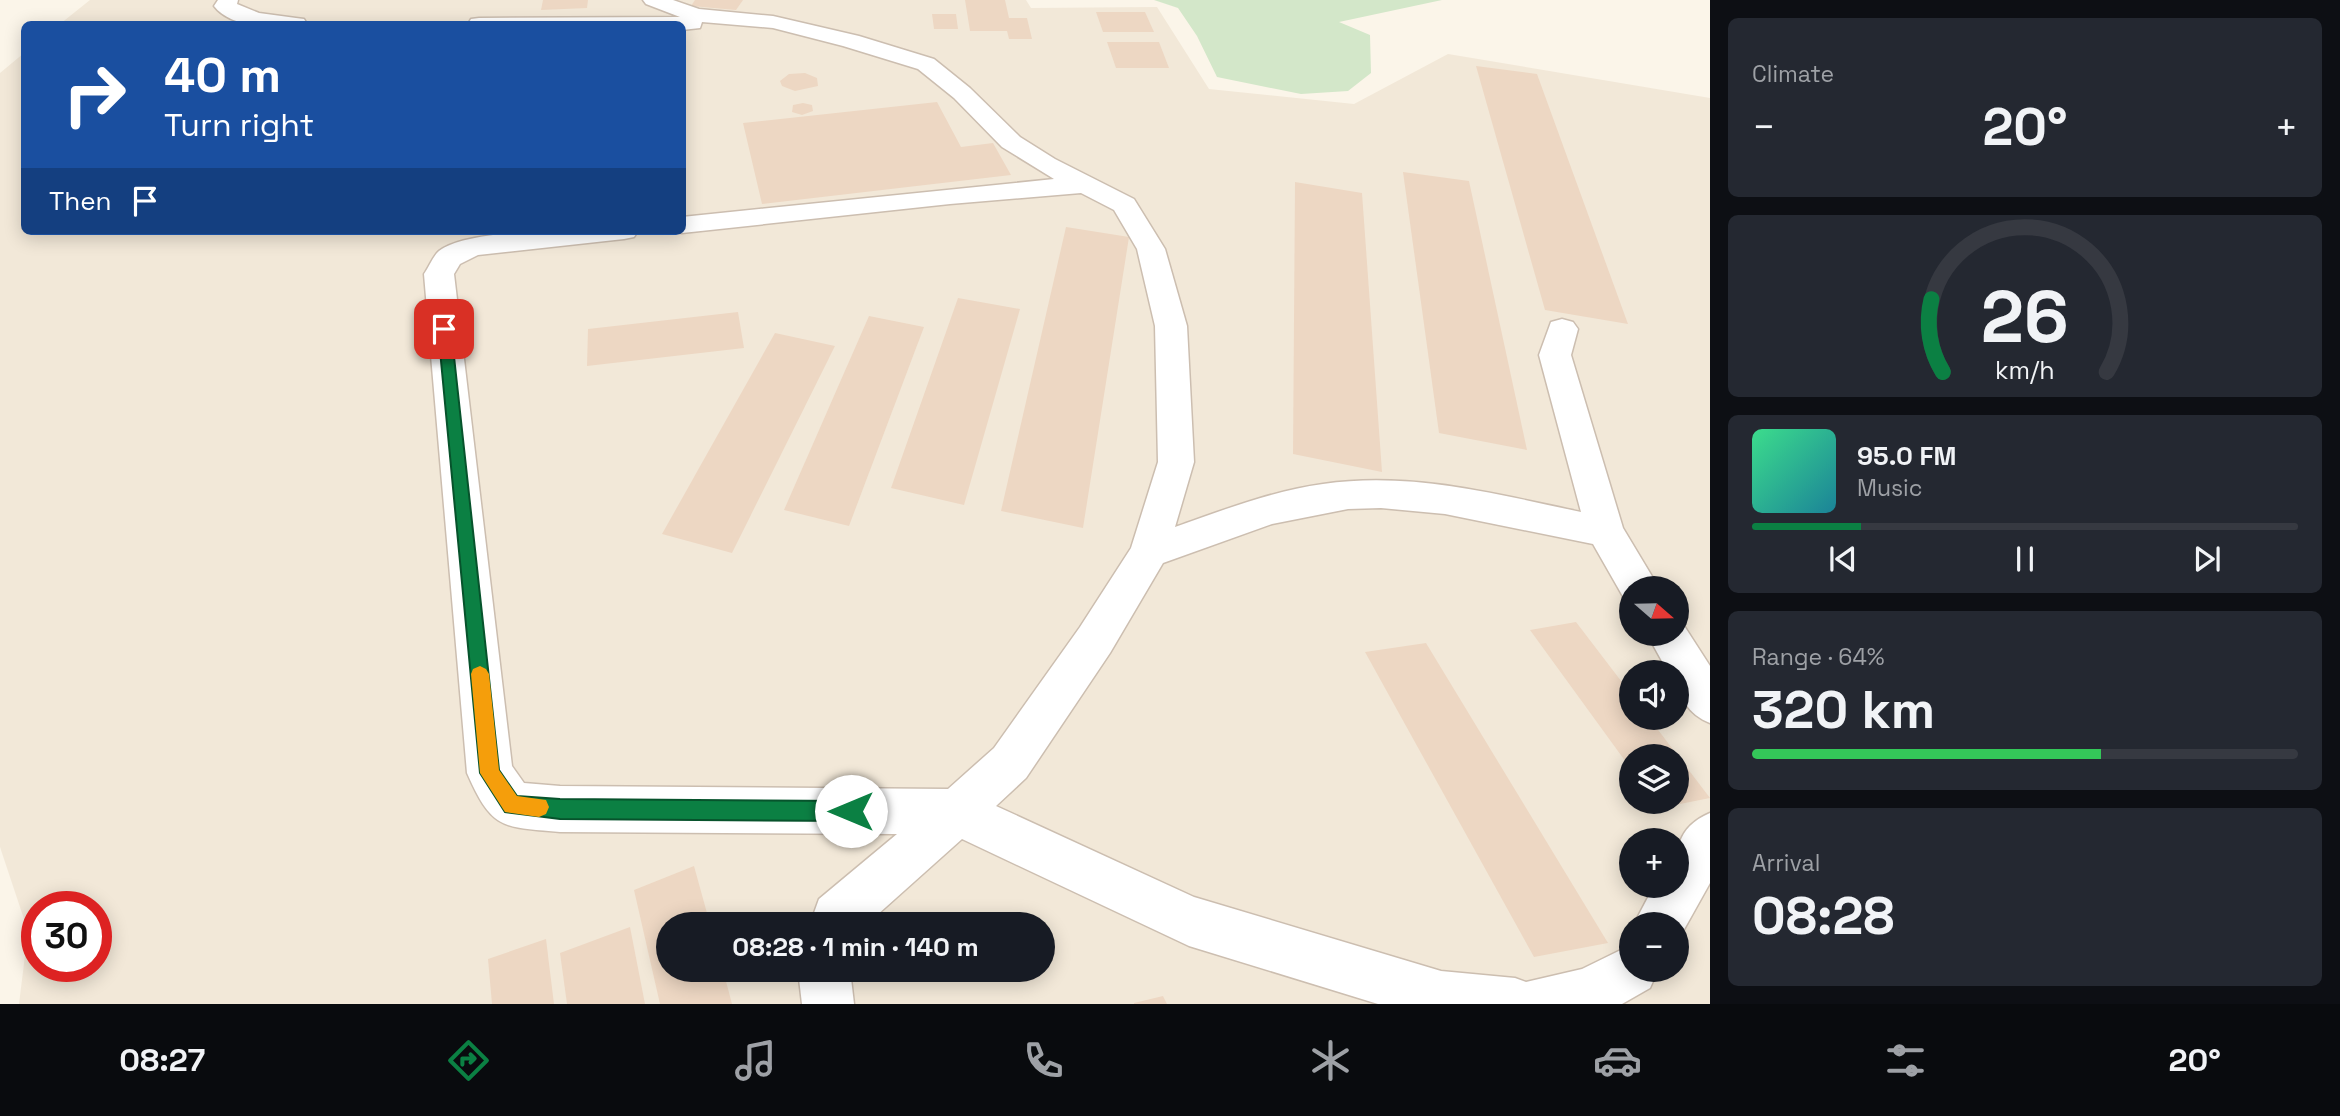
<!DOCTYPE html>
<meta charset="utf-8">
<style>
body{margin:0;font-family:"Space Grotesk",sans-serif;background:#242831;color:#f1f3f6;height:100vh;display:flex;flex-direction:column;font-size:26px;white-space:nowrap}
*{box-sizing:border-box;margin:0}
p{font-size:23px;color:#9ea1a6}
.icon{flex:none;width:38px;height:38px;fill:none;stroke:currentColor;stroke-width:2;stroke-linecap:round;stroke-linejoin:round}
.map{position:relative;flex:1;overflow:hidden}
.side{display:flex;flex-direction:column;gap:18px;padding:18px;background:#0d0f14;width:630px}
.side>*{flex:none}
.top-card{position:absolute;left:21px;top:21px;width:665px;height:214px;border-radius:10px;box-shadow:0 4px 18px #0003;background:#1a4fa0;color:#fff;overflow:hidden}
.needle{width:46px;rotate:110deg}
.tools{position:absolute;left:1619px;top:576px;display:grid;gap:14px}
.tools a{display:grid;place-items:center;width:70px;height:70px;border-radius:50%;background:#171b24;box-shadow:0 4px 18px #0003;font-size:35px}
.speed{position:absolute;left:21px;top:891px;display:flex;gap:14px;font-size:35px;font-weight:700;text-align:center}
.speed>*{display:grid;place-content:center;width:91px;height:91px;border-radius:50%;background:#171b24;box-shadow:0 4px 18px #0003;line-height:1}
.speed .limit{border:10px solid #d22;background:#fff;color:#111}
.pin{position:absolute;display:grid;place-items:center;width:60px;height:60px;color:#fff;margin:-30px;border-radius:14px;box-shadow:0 4px 10px #0006}
.me{position:absolute;width:77px;margin:-38px;rotate:270deg;stroke-linejoin:round;filter:drop-shadow(0 0 5px #0008)}
.turn{display:flex;align-items:center;gap:24px;height:147px;padding:0 28px;font-size:32px}
.turn .icon{width:91px;height:91px;stroke-width:2.5}
.turn b{display:block;font-size:49px;line-height:60px}
.then{display:flex;align-items:center;height:66px;padding:0 28px;background:#0003;gap:14px;font-size:26px}
.big{font-size:52px;font-weight:600;line-height:1.1}
.side .widget{flex:1;display:flex;flex-direction:column;justify-content:center;gap:10px;min-width:0;padding:0 24px;border-radius:10px;background:#242831}
.side .dial{align-items:center;gap:0}
.dial svg{height:182px;overflow:visible;fill:none;stroke:#363941;stroke-width:7;stroke-linecap:round;text-anchor:middle}
.dial text{fill:#f1f3f6;stroke:none}
.song{display:flex;align-items:center;gap:21px}
.cover{width:84px;height:84px;border-radius:10px;background:linear-gradient(135deg,hsl(150 70% 55%),hsl(190 70% 35%))}
.played{height:7px;border-radius:4px;background:linear-gradient(90deg,#0b8043 20%,#363941 20%)}
.keys{display:flex;justify-content:space-around;direction:ltr}
.heat{display:flex;justify-content:space-between;align-items:center;font-size:38px;direction:ltr}
.charge{height:10px;border-radius:5px;background:linear-gradient(90deg,#34c759 64%,#363941 0)}
.trip{position:absolute;left:656px;top:912px;width:399px;height:70px;border-radius:35px;background:#171b24;box-shadow:0 4px 18px #0003;font-weight:600;line-height:70px;text-align:center}
.tab-bar{display:flex;height:112px;justify-content:space-around;align-items:center;background:#090b0e;color:#9ea1a6}
.tab-bar .icon{width:49px;height:49px}
.tab-bar .selected{color:#0b8043}
.tab-bar b{font-size:32px;color:#f1f3f6}
main{display:flex;flex:1;min-height:0}
.map>svg:first-child{display:block}
.residential{fill:#f2e8d8;fill-rule:evenodd}
.green{fill:#d3e7c9}
.building{fill:#edd7c3}
.lines{fill:none;stroke-linecap:round;stroke-linejoin:round}
.street-casing{stroke:#ccbeb0;stroke-width:3}
.street{fill:#fff;fill-rule:evenodd}
.route{fill:#0b8043;stroke:#07532c;stroke-width:2}
.slow{fill:#f59e0b}
</style>
<main>
<div class="map">
<svg width="1710" height="1004" viewBox="0 0 1710 1004">
<rect width="100%" height="100%" fill="#fbf5e9"/>
<!-- residential -->
<path class="residential" d="M90,0h936l5,8 126,-1 52,82 145,15 94,-50 262,44v906h-1691l9,-73 -28,-84v-774l24,-20v178h658v-207h-622zM1631,588h45v46h-45zM1631,672h45v46h-45zM1631,756h45v46h-45zM1631,840h45v46h-45zM37,906h59v60h-59zM668,924h375v46h-375zM1631,924h45v46h-45z"/>
<!-- green -->
<path class="green" d="M1154,0h288l-103,22 31,13 1,38 -23,18 -47,3 -84,-17 -20,-41 -19,-28z"/>
<!-- building -->
<g class="building">
<path d="M543,0h45l-1,8 -46,2z"/>
<path d="M695,0h48l-7,10 -45,-4z"/>
<path d="M965,0h40l4,18h18l5,21h-23l-2,-8h-37z"/>
<path d="M1096,12h49l9,20h-51z"/>
<path d="M932,14h24l2,15h-24z"/>
<path d="M1107,42h52l10,26h-53z"/>
<path d="M1476,66l61,8 91,250 -83,-14z"/>
<path d="M805,73l12,5 1,8 -23,5 -13,-5 -2,-5 9,-7z"/>
<path d="M937,102l24,45 32,-4 18,32 -249,29 -19,-81z"/>
<path d="M803,103l9,2 1,6 -11,4 -10,-3 1,-7z"/>
<path d="M1403,172l66,9 58,269 -88,-17z"/>
<path d="M1295,182l67,11 20,279 -89,-18z"/>
<path d="M1066,227l63,10 -46,291 -82,-17z"/>
<path d="M958,298l62,11 -56,196 -73,-17z"/>
<path d="M738,312l6,36 -157,18 1,-37z"/>
<path d="M869,316l55,11 -75,199 -65,-16z"/>
<path d="M775,333l60,13 -103,207 -70,-19z"/>
<path d="M1576,622l55,72v24h18l61,80 -50,10 -5,-6h21v-46h-45v13l-101,-139z"/>
<path d="M1426,643l182,300 -74,14 -169,-305z"/>
<path d="M694,866l16,58h-42v46h55l9,34h-72l-26,-114z"/>
<path d="M630,927l15,77h-78l-7,-51z"/>
<path d="M546,939l8,65h-62l-4,-45z"/>
<path d="M1163,996l4,8h-33v-1z"/>
</g>
<g class="lines">
<defs>
<g id="street">
<path d="M218,0h20l-1,4 22,9 37,5 8,1 3,5c-27,2 -74,7 -93,-18z"/>
<path d="M643,0h30l26,9 74,7 86,20 75,23 36,29 50,49 35,22 79,40 31,50 22,77 7,136 -19,65c48,-17 97,-36 148,-43 87,-13 173,10 258,28l-42,-157 12,-33 11,-3 11,3 5,7 -7,26 52,173 36,60h-28v14l-6,-2 -32,-56 -148,-30 -64,-6 -33,1 -76,15 -109,39 -53,90 -84,125 -30,28 198,91 247,74 74,7 11,4 56,-13 49,-24v25h27l-8,18 -28,16h-244l-189,-58 -227,-107 -95,85h-57l9,-25 78,-65 -337,-2c-58,-5 -68,-2 -93,-59l-43,-499c5,-7 9,-18 15,-23 32,-25 156,-20 199,-20l-4,6 -10,2 -146,16 -18,9 -6,10 58,492 12,17 36,3 388,3 46,-41 86,-121 51,-79 27,-86 -3,-136 -18,-77 -23,-39 -33,-17 -131,11 -268,29 -10,-2h10v-14l372,-38 -52,-32 -48,-49 -36,-29 -75,-23 -70,-18 -71,-6 -2,6 -18,2v-6h-214l3,-5 8,-1 201,-1 -34,-13z"/>
<path d="M1676,620l5,1 29,45v57c-21,-8 -34,-28 -34,-51h-8l-21,-38h29z"/>
<path d="M1710,813v70l-33,59 -1,-18h-42l20,-38h22c0,-34 -1,-58 34,-73z"/>
<path d="M798,970h52l4,34h-52z"/>
</g>
</defs>
<!-- street casing -->
<use href="#street" class="street-casing"/>
<!-- street -->
<use href="#street" class="street"/>
</g>
<!-- route -->
<path class="route" d="M444,325l7,4 48,441 18,26 43,3 291,2 7,3 3,7 -3,7 -7,3 -291,-2 -55,-7 -25,-39 -42,-444z"/>
<!-- slow -->
<path class="slow" d="M480,666l6,3 3,5 10,96 18,26 29,4 3,7 -3,7 -7,3 -34,-5 -25,-39 -9,-99 2,-5z"/>
</svg>
<div class="tools">
<a><svg class="needle" viewBox="-14 -14 28 28"><path d="M0-13l5 13h-10z" fill="#e53935"/><path d="M0 13l5-13h-10z" fill="#9ea1a6"/></svg></a>
<a><svg class="icon" aria-label="sound" viewBox="0 0 24 24"><path d="M4 9h4l5-4v14l-5-4H4zM17 9q2 3 0 6"/></svg></a>
<a><svg class="icon" aria-label="layers" viewBox="0 0 24 24"><path d="M12 4l9 5-9 5-9-5zM3 14l9 5 9-5"/></svg></a>
<a>+</a>
<a>−</a>
</div>
<div class="speed"><div class="limit">30</div></div>
<div class="pin" style="left:444px;top:329px;background:#d93025"><svg class="icon" aria-label="arrive" viewBox="0 0 24 24"><path d="M6 21V4h12l-3 4 3 4H6"/></svg></div>
<svg class="me" style="left:851px;top:811px" viewBox="-20 -20 40 40"><circle r="19" fill="#fff"/><path d="M0-13L10 11 0 6-10 11z" fill="#0b8043"/></svg>
<div class="trip">08:28 · 1 min · 140 m</div>
<div class="top-card">
<div class="turn"><svg class="icon" aria-label="right" viewBox="0 0 24 24"><path d="M7 20v-9h11M14 6l5 5-5 5"/></svg><div><b>40 m</b>Turn right</div></div>
<div class="then">Then<svg class="icon" aria-label="arrive" viewBox="0 0 24 24"><path d="M6 21V4h12l-3 4 3 4H6"/></svg></div>
</div>
</div>
<section class="side">
<div class="widget"><p>Climate</p>
<div class="heat"><a>−</a><b class="big">20°</b><a>+</a></div>
</div>
<div class="widget dial"><svg viewBox="0 0 100 80">
<path d="M14 69A42 42 0 1 1 86 69"/>
<path d="M14 69A42 42 0 0 1 9 37" stroke="#0b8043"/>
<text x="50" y="56" font-size="32" font-weight="700">26</text>
<text x="50" y="72" font-size="11">km/h</text>
</svg></div>
<div class="widget">
<div class="song"><i class="cover"></i><div><b>95.0 FM</b><p>Music</p></div></div>
<div class="played"></div>
<div class="keys"><svg class="icon" aria-label="previous" viewBox="0 0 24 24"><path d="M18 5L8 12l10 7zM5 5v14"/></svg><svg class="icon" aria-label="pause" viewBox="0 0 24 24"><path d="M8 5v14M16 5v14"/></svg><svg class="icon" aria-label="next" viewBox="0 0 24 24"><path d="M6 5l10 7-10 7zM19 5v14"/></svg></div>
</div>
<div class="widget"><p>Range · 64%</p><b class="big">320 km</b><div class="charge"></div></div>
<div class="widget"><p>Arrival</p><b class="big">08:28</b></div>
</section>
</main>
<nav class="tab-bar">
<b>08:27</b>
<svg class="icon selected" aria-label="directions" viewBox="0 0 24 24"><path d="M12 3l9 9-9 9-9-9zM9 14v-3h6M13 9l2 2-2 2"/></svg>
<svg class="icon" aria-label="music" viewBox="0 0 24 24"><path d="M9 18V5l10-2v13"/><circle cx="6" cy="18" r="3"/><circle cx="16" cy="16" r="3"/></svg>
<svg class="icon" aria-label="phone" viewBox="0 0 24 24"><path d="M5 4h4l2 5-3 2q2 4 5 5l2-3 5 2v4C11 20 4 13 5 4z"/></svg>
<svg class="icon" aria-label="climate" viewBox="0 0 24 24"><path d="M12 3v18M4 7l16 10M4 17L20 7"/></svg>
<svg class="icon" aria-label="car" viewBox="0 0 24 24"><path d="M5 17H2v-5l4-1 3-4h7l3 4 3 1v5h-3M9 17h6M6 11h13"/><circle cx="7" cy="17" r="2"/><circle cx="17" cy="17" r="2"/></svg>
<svg class="icon" aria-label="filters" viewBox="0 0 24 24"><path d="M4 7h16M4 17h16"/><circle cx="9" cy="7" r="2"/><circle cx="15" cy="17" r="2"/></svg>
<b>20°</b>
</nav>
